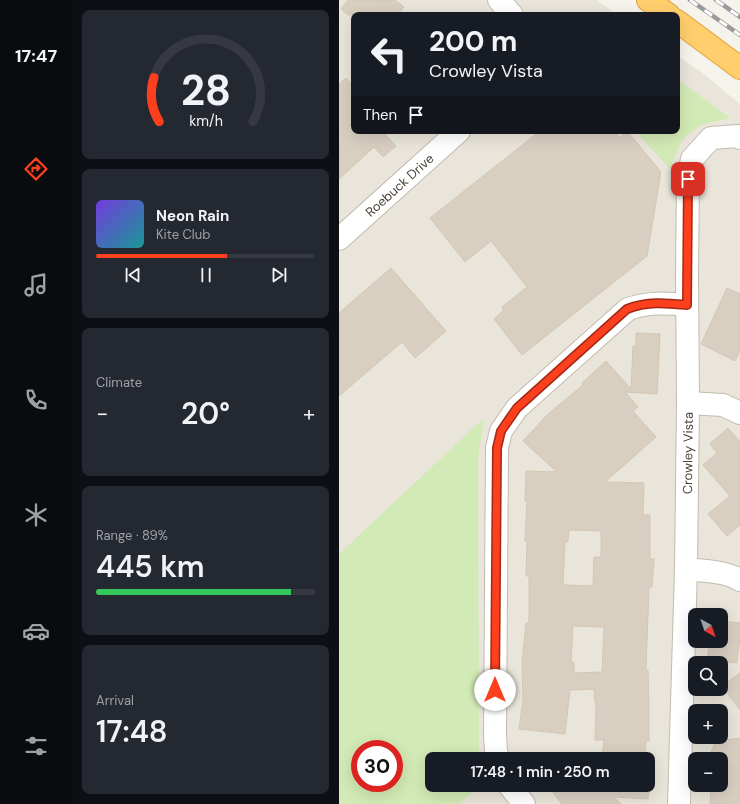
<!DOCTYPE html>
<meta charset="utf-8">
<style>
body{margin:0;font-family:"DM Sans",sans-serif;background:#242831;color:#f1f3f6;height:100vh;display:flex;flex-direction:column;font-size:15px;white-space:nowrap}
*{box-sizing:border-box;margin:0}
p{font-size:13px;color:#9ea1a6}
.icon{flex:none;width:22px;height:22px;fill:none;stroke:currentColor;stroke-width:2;stroke-linecap:round;stroke-linejoin:round}
.map{position:relative;flex:1;overflow:hidden}
.sheet{display:flex;flex-direction:column;gap:10px;padding:10px;background:#0d0f14;width:267px}
.sheet>*{flex:none}
.guide{position:absolute;left:12px;top:12px;width:329px;height:122px;border-radius:8px;box-shadow:0 4px 16px #0002;background:#171b24;color:#f1f3f6;overflow:hidden}
.needle{width:26px;rotate:140deg}
.controls{position:absolute;left:349px;top:608px;display:grid;gap:8px}
.controls a{display:grid;place-items:center;width:40px;height:40px;border-radius:8px;background:#171b24;box-shadow:0 4px 16px #0002;font-size:20px}
.speed{position:absolute;left:12px;top:740px;display:flex;gap:8px;font-size:20px;font-weight:700;text-align:center}
.speed>*{display:grid;place-content:center;width:52px;height:52px;border-radius:50%;background:#171b24;box-shadow:0 4px 16px #0002;line-height:1}
.speed .limit{border:6px solid #d22;background:#fff;color:#111}
.pin{position:absolute;display:grid;place-items:center;width:34px;height:34px;color:#fff;margin:-17px;border-radius:8px;box-shadow:0 2px 6px #0006}
.me{position:absolute;width:44px;margin:-22px;rotate:0deg;stroke-linejoin:round;filter:drop-shadow(0 0 3px #0008)}
.turn{display:flex;align-items:center;gap:14px;height:84px;padding:0 12px;font-size:18px}
.turn .icon{width:52px;height:52px;stroke-width:2.5}
.turn b{display:block;font-size:28px;line-height:34px}
.then{display:flex;align-items:center;height:38px;padding:0 12px;background:#0003;gap:8px;font-size:15px}
.big{font-size:30px;font-weight:600;line-height:1.1}
.sheet .tile{flex:1;display:flex;flex-direction:column;justify-content:center;gap:6px;min-width:0;padding:0 14px;border-radius:8px;background:#242831}
.sheet .dial{align-items:center;gap:0}
.dial svg{height:104px;overflow:visible;fill:none;stroke:#363941;stroke-width:7;stroke-linecap:round;text-anchor:middle}
.dial text{fill:#f1f3f6;stroke:none}
.song{display:flex;align-items:center;gap:12px}
.cover{width:48px;height:48px;border-radius:6px;background:linear-gradient(135deg,hsl(260 70% 55%),hsl(180 70% 35%))}
.played{height:4px;border-radius:2px;background:linear-gradient(90deg,#fc3f1d 60%,#363941 60%)}
.keys{display:flex;justify-content:space-around;direction:ltr}
.heat{display:flex;justify-content:space-between;align-items:center;font-size:22px;direction:ltr}
.charge{height:6px;border-radius:3px;background:linear-gradient(90deg,#34c759 89%,#363941 0)}
.trip{position:absolute;left:86px;top:752px;width:230px;height:40px;border-radius:8px;background:#171b24;box-shadow:0 4px 16px #0002;font-weight:600;line-height:40px;text-align:center}
main{display:flex;flex:1;min-height:0}
.dock{display:flex;flex-direction:column;width:72px;justify-content:space-around;align-items:center;background:#090b0e;color:#9ea1a6}
.dock .icon{width:28px;height:28px}
.dock .current{color:#fc3f1d}
.dock b{font-size:18px;color:#f1f3f6}
.map>svg:first-child{display:block}
.residential{fill:#eae5da;fill-rule:evenodd}
.green{fill:#d2eab5;fill-rule:evenodd}
.building{fill:#d8cfc1;stroke:#d3c7b4;fill-rule:evenodd}
.lines{fill:none;stroke-linecap:round;stroke-linejoin:round}
.minor-casing{stroke:#c2bbae;stroke-width:24}
.highway-casing{stroke:#e0a43c;stroke-width:24}
.minor{stroke:#fff;stroke-width:22}
.highway{stroke:#ffcf6e;stroke-width:22}
.rail-casing{stroke:#9a9a9a;stroke-width:4.5}
.rail{stroke:#fff;stroke-width:3;stroke-dasharray:9;stroke-linecap:butt}
.route-casing{stroke:#a42913;stroke-width:10}
.route{stroke:#fc3f1d;stroke-width:7}
.labels{text-anchor:middle;stroke-width:3;stroke-linejoin:round;paint-order:stroke}
.street-label{font-size:13px;fill:#4b4439;stroke:#fff}
</style>
<main>
<nav class="dock">
<b>17:47</b>
<svg class="icon current" aria-label="directions" viewBox="0 0 24 24"><path d="M12 3l9 9-9 9-9-9zM9 14v-3h6M13 9l2 2-2 2"/></svg>
<svg class="icon" aria-label="music" viewBox="0 0 24 24"><path d="M9 18V5l10-2v13"/><circle cx="6" cy="18" r="3"/><circle cx="16" cy="16" r="3"/></svg>
<svg class="icon" aria-label="phone" viewBox="0 0 24 24"><path d="M5 4h4l2 5-3 2q2 4 5 5l2-3 5 2v4C11 20 4 13 5 4z"/></svg>
<svg class="icon" aria-label="climate" viewBox="0 0 24 24"><path d="M12 3v18M4 7l16 10M4 17L20 7"/></svg>
<svg class="icon" aria-label="car" viewBox="0 0 24 24"><path d="M5 17H2v-5l4-1 3-4h7l3 4 3 1v5h-3M9 17h6M6 11h13"/><circle cx="7" cy="17" r="2"/><circle cx="17" cy="17" r="2"/></svg>
<svg class="icon" aria-label="filters" viewBox="0 0 24 24"><path d="M4 7h16M4 17h16"/><circle cx="9" cy="7" r="2"/><circle cx="15" cy="17" r="2"/></svg>
</nav>
<section class="sheet">
<div class="tile dial"><svg viewBox="0 0 100 80">
<path d="M14 69A42 42 0 1 1 86 69"/>
<path d="M14 69A42 42 0 0 1 10 35" stroke="#fc3f1d"/>
<text x="50" y="56" font-size="32" font-weight="700">28</text>
<text x="50" y="72" font-size="11">km/h</text>
</svg></div>
<div class="tile">
<div class="song"><i class="cover"></i><div><b>Neon Rain</b><p>Kite Club</p></div></div>
<div class="played"></div>
<div class="keys"><svg class="icon" aria-label="previous" viewBox="0 0 24 24"><path d="M18 5L8 12l10 7zM5 5v14"/></svg><svg class="icon" aria-label="pause" viewBox="0 0 24 24"><path d="M8 5v14M16 5v14"/></svg><svg class="icon" aria-label="next" viewBox="0 0 24 24"><path d="M6 5l10 7-10 7zM19 5v14"/></svg></div>
</div>
<div class="tile"><p>Climate</p>
<div class="heat"><a>−</a><b class="big">20°</b><a>+</a></div>
</div>
<div class="tile"><p>Range · 89%</p><b class="big">445 km</b><div class="charge"></div></div>
<div class="tile"><p>Arrival</p><b class="big">17:48</b></div>
</section>
<div class="map">
<svg width="401" height="804" viewBox="0 0 401 804">
<rect width="100%" height="100%" fill="#f6f3ec"/>
<!-- residential -->
<path class="residential" d="M0,0h258l21,15h-264v116h323v-75l23,15 40,33v700h-401zM356,615h26v26h-26zM356,663h26v26h-26zM356,711h26v26h-26zM21,749h34v34h-34zM93,759h216v26h-216zM356,759h26v26h-26z"/>
<!-- green -->
<g class="green">
<path d="M338,79l53,39 -29,7 -20,16 -11,28 -35,-38h42z"/>
<path d="M145,418l-6,42 1,299h-47v26h47v2l-20,17h-120v-250zM21,749h34v34h-34z"/>
</g>
<!-- building -->
<g class="building">
<path d="M9,0h47l9,7 -7,8h-49l-7,-6z"/>
<path d="M7,78l8,9v44h28l14,15 -13,11 -9,-10 -35,32v-95z"/>
<path d="M201,131h74l5,7 8,-7 34,41 -14,84 -125,99 -28,-36 10,-9 -2,-3 25,-20 -36,-46 -26,21 -35,-44z"/>
<path d="M52,268l55,63 -31,27 -13,-16 -63,54v-83z"/>
<path d="M388,288l13,6v57l-5,10 -34,-17z"/>
<path d="M297,333l24,1 -3,60 -32,-2 13,15 -5,4 23,26 -51,45 39,1 -1,32h7v44h4l-2,28h-3l-3,83h2l1,37v34h-3l-1,18h-43l2,-19h-9l1,-38 -1,1 -1,-14 -24,1 -5,44 -46,-5 4,-30 -1,-36 4,-40h3v-47h-3l1,-35h-2l2,-40h-2l1,-30 31,1 -34,-31 25,-27 35,-29 -1,-2 24,-22 25,28 2,-43h3zM230,530l32,1v26h-7l-1,29 -30,-1 2,-43h3zM234,626l31,1 -2,45 -28,1v-11h-3z"/>
<path d="M389,428l12,14v83l-13,11 -19,-22 22,-18 -27,-31 14,-12 -7,-9z"/>
<path d="M382,621l19,2v15l-3,25 -30,-3 3,-19h11z"/>
<path d="M401,673v37l-18,-24z"/>
<path d="M401,738v66h-30l1,-19h10v-26h-13l8,-18z"/>
<path d="M208,785h102l-1,14 -34,-2 7,7h-59z"/>
</g>
<g class="lines">
<defs>
<g id="minor">
<path d="M160,0l13,15"/>
<path id="s1" d="M0,239l120,-108"/>
<path d="M349,403l35,2 17,8"/>
<path d="M347,569c18,2 39,2 54,11"/>
<path d="M160,759l-3,-7 -1,-17 2,-287 4,-17 16,-23 111,-99c20,-7 38,-6 59,-4"/>
<path d="M170,785l15,19"/>
<path id="s2" d="M340,804l7,-235 2,-166 -1,-128 1,-96 4,-20 19,-21 27,-2 2,2"/>
</g>
<g id="highway">
<path d="M309,0l21,15"/>
<path d="M338,21l63,47"/>
</g>
</defs>
<!-- minor casing -->
<use href="#minor" class="minor-casing"/>
<!-- highway casing -->
<use href="#highway" class="highway-casing"/>
<!-- minor -->
<use href="#minor" class="minor"/>
<!-- highway -->
<use href="#highway" class="highway"/>
<defs>
<g id="rail">
<path d="M351,0l50,35"/>
<path d="M377,0l24,17"/>
</g>
</defs>
<!-- rail casing -->
<use href="#rail" class="rail-casing"/>
<!-- rail -->
<use href="#rail" class="rail"/>
</g>
<g class="lines">
<defs>
<path id="route" d="M156,690l2,-242 4,-17 16,-23 110,-99c21,-8 39,-6 60,-4l1,-126"/>
</defs>
<!-- route casing -->
<use href="#route" class="route-casing"/>
<!-- route -->
<use href="#route" class="route"/>
</g>
<g class="labels">
<!-- street labels -->
<g class="street-label">
<text dy="5" stroke="none"><textPath href="#s1" startOffset="81">Roebuck Drive</textPath></text>
<text dy="5" stroke="none"><textPath href="#s2" startOffset="351">Crowley Vista</textPath></text>
</g>
</g>
</svg>
<div class="controls">
<a><svg class="needle" viewBox="-14 -14 28 28"><path d="M0-13l5 13h-10z" fill="#e53935"/><path d="M0 13l5-13h-10z" fill="#9ea1a6"/></svg></a>
<a><svg class="icon" aria-label="search" viewBox="0 0 24 24"><circle cx="10" cy="10" r="6"/><path d="M15 15l6 6"/></svg></a>
<a>+</a>
<a>−</a>
</div>
<div class="speed"><div class="limit">30</div></div>
<div class="pin" style="left:349px;top:179px;background:#d93025"><svg class="icon" aria-label="arrive" viewBox="0 0 24 24"><path d="M6 21V4h12l-3 4 3 4H6"/></svg></div>
<svg class="me" style="left:156px;top:690px" viewBox="-20 -20 40 40"><circle r="19" fill="#fff"/><path d="M0-13L10 11 0 6-10 11z" fill="#fc3f1d"/></svg>
<div class="trip">17:48 · 1 min · 250 m</div>
<div class="guide">
<div class="turn"><svg class="icon" aria-label="left" viewBox="0 0 24 24"><path d="M17 20v-9H6M10 6l-5 5 5 5"/></svg><div><b>200 m</b>Crowley Vista</div></div>
<div class="then">Then<svg class="icon" aria-label="arrive" viewBox="0 0 24 24"><path d="M6 21V4h12l-3 4 3 4H6"/></svg></div>
</div>
</div>
</main>
